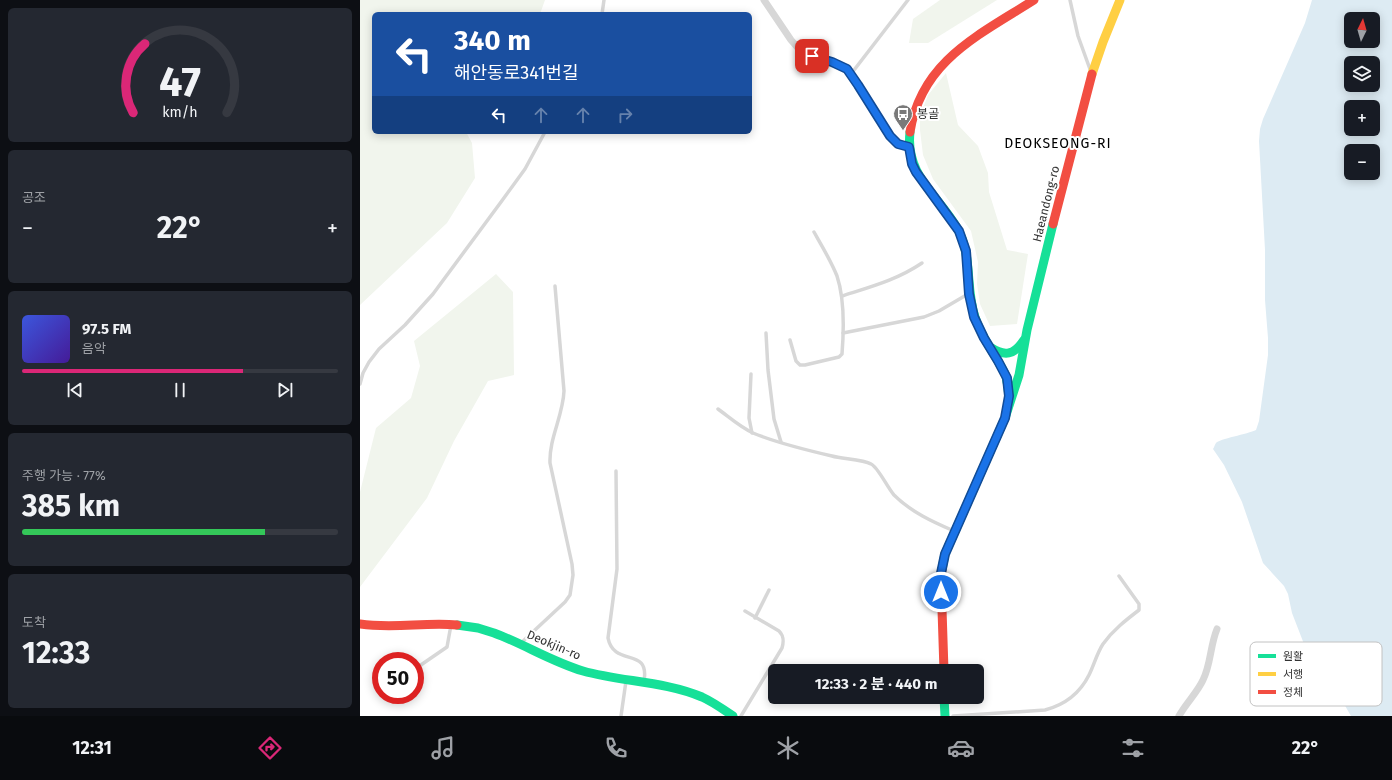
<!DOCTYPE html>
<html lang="ko">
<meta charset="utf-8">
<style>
body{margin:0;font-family:"Fira Sans","Noto Sans KR",sans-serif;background:#242831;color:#f1f3f6;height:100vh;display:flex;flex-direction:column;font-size:15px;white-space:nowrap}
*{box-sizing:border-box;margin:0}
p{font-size:13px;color:#9ea1a6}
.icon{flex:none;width:22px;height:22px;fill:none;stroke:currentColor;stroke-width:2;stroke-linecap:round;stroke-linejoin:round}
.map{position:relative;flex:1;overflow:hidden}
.sheet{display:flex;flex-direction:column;gap:8px;padding:8px;background:#0d0f14;width:360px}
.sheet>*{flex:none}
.hud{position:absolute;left:12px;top:12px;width:380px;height:122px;border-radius:6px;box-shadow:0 2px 10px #0003;background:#1a4fa0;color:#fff;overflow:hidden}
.needle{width:26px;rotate:5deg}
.tools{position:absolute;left:984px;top:12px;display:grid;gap:8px}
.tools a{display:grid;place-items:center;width:36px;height:36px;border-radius:6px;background:#171b24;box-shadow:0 2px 10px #0003;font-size:20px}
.speed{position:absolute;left:12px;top:652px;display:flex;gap:8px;font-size:20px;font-weight:700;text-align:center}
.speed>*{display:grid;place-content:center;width:52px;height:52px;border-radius:50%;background:#171b24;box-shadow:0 2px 10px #0003;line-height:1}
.speed .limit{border:6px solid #d22;background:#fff;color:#111}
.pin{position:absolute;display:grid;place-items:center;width:34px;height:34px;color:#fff;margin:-17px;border-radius:8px;box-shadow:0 2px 6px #0006}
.me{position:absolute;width:44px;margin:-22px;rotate:0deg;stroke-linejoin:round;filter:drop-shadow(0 0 3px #0008)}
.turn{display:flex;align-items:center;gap:14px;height:84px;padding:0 16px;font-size:18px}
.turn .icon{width:52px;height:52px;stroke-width:2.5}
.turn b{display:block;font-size:28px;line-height:34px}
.lanes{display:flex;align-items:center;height:38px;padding:0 16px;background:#0003;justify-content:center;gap:20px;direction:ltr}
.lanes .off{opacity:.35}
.big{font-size:30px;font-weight:700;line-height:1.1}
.sheet .card{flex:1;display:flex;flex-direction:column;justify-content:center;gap:6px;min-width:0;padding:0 14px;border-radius:6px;background:#242831}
.sheet .dial{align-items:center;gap:0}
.dial svg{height:104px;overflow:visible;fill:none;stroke:#363941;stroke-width:7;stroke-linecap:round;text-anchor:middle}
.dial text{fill:#f1f3f6;stroke:none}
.song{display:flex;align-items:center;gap:12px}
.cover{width:48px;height:48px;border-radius:6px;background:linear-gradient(135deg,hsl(230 70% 55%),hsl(260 70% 35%))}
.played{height:4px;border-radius:2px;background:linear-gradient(90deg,#db2777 70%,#363941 70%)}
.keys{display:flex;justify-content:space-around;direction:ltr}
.heat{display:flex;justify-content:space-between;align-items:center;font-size:22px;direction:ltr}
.charge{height:6px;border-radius:3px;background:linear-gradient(90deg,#34c759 77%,#363941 0)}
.trip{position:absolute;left:408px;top:664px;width:216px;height:40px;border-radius:6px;background:#171b24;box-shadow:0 2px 10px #0003;font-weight:700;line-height:40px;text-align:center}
.tabs{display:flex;height:64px;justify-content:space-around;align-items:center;background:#090b0e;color:#9ea1a6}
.tabs .icon{width:28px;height:28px}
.tabs .selected{color:#db2777}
.tabs b{font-size:18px;color:#f1f3f6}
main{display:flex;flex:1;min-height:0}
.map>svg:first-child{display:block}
.green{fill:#f1f5ed}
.water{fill:#ddebf3;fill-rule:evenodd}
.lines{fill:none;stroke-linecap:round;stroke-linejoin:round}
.lane{stroke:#d7d7d7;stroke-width:3.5}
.street{stroke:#d7d7d7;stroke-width:7}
.fast{stroke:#16e098;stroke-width:9}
.slow{stroke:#ffcf43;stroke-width:9}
.jam{stroke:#f24e42;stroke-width:9}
.route-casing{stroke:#114b97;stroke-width:10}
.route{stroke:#1a73e8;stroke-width:7}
.labels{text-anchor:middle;stroke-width:4;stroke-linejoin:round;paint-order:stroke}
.poi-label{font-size:12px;fill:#333;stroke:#fff;text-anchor:start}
.street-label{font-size:12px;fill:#333;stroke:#fff}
.quarter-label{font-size:14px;letter-spacing:1px;fill:#000;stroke:#fff}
.key{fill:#fff;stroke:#c2c2c2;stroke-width:1}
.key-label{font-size:11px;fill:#333}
</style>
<main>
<section class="sheet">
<div class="card dial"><svg viewBox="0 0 100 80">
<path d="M14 69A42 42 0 1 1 86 69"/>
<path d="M14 69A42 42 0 0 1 23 16" stroke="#db2777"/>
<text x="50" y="56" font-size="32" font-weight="700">47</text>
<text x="50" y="72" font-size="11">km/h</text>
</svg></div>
<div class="card"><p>공조</p>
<div class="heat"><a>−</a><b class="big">22°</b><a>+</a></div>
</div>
<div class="card">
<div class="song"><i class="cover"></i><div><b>97.5 FM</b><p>음악</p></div></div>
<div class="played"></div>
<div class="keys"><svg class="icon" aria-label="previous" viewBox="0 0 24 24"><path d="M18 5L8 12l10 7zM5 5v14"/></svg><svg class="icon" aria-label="pause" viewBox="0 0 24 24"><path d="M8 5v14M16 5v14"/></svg><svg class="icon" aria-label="next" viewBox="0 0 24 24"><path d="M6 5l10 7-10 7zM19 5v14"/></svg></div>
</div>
<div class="card"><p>주행 가능 · 77%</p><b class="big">385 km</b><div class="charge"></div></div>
<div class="card"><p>도착</p><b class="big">12:33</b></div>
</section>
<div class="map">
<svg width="1032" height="716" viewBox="0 0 1032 716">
<rect width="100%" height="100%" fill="#fff"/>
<!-- green -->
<g class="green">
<path d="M0,0h185l-5,14h-166v118h92l6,11 3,35 -28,45 -87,82z"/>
<path d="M580,0h57l-69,43h-19l4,-24z"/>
<path d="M586,73l12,52 20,21 10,27 1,19 18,58 21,4 -11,70 -27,2 -10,-22 -3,-20 1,-22 -7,-31 -38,-52 -10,-24 -3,-25v-14l8,-21z"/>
<path d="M136,274l17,18 1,83 -26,6 -34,60 -27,57 -67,89v-95l16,-64 35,-30 9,-32 -6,-25z"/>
</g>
<!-- water -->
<path class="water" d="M952,0h80v716h-41l-11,-19 -36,-53 -12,-31 -4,-19 -4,-8 -21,-23 -21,-61 -18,-37 -11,-16c1,-1 2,-5 3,-6 3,-4 32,-9 40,-13l3,-9 9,-66v-17l-3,-38v-50l-6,-109 1,-12 3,-10 42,-96zM991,19h22v22h-22zM991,63h22v22h-22zM991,107h22v22h-22zM991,151h22v22h-22z"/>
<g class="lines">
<!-- lane -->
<g class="lane">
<path d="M710,0l8,36 13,36"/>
<path d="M242,14l2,-14"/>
<path d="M491,74l57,-74"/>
<path d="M482,296c28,-9 55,-16 80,-33"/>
<path d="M406,333l2,37 6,49 7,23"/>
<path d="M483,333l81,-16 15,-6 29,-17"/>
<path d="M430,340l6,21 4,4h5l34,-8 3,-3c2,-25 3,-54 -5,-78 -6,-15 -15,-30 -23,-44"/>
<path d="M391,374l-2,44 3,15"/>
<path d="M0,384l3,-11 6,-11 10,-13 26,-24 28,-31 68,-92 24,-33 20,-37"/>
<path d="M358,409c11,8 22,18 35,24 24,10 53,17 79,23 10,3 31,3 39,8 7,3 16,23 23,31 17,17 39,27 60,36"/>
<path d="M256,471l1,98 -9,69c6,30 42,8 36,43"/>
<path d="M395,618l14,-28"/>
<path d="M161,643l44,-41 5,-7 3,-20 -1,-11 -22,-101c-1,-25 13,-47 14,-72l-9,-105"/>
<path d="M55,669l32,-22 4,-22"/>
<path d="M261,716l5,-35"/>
<path d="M381,716l41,-68c2,-7 2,-12 -3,-17l-34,-20"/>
<path d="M593,716l92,-6c19,-5 35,-17 44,-35 5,-10 8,-22 14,-31 10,-14 23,-24 36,-34v-6l-20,-28"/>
</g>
<!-- street -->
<g class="street">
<path d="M404,0l27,40 7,8 7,4 26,10 16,7 11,16 32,51 8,8 11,3"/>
<path d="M819,716c7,-13 18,-23 24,-36 8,-16 7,-34 14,-51"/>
</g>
<!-- fast -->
<g class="fast">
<path d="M550,132c-5,43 28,63 47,96 16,27 8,60 18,89 6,21 22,39 31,59l2,11 1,11"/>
<path d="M630,347c15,10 24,8 34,-7"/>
<path d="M582,569l3,-15 60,-136 14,-43 8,-45 26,-106"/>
<path d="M97,625l21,3 16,5c30,11 58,29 89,38 39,11 81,10 119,26 11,5 21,12 31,19"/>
<path d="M584,697l1,19"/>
</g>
<!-- slow -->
<path class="slow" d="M732,74l11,-32 17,-42"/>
<!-- jam -->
<g class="jam">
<path d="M550,132c11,-71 69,-97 124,-132"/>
<path d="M693,224l39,-150"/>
<path d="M582,569l-1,9 3,93"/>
<path d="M0,624c33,5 65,-2 97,1"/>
</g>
</g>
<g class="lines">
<defs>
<path id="route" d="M452,56l20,6 15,7 11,16 32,51 8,8 11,3 3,17 4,8 43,59 7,20 3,43 5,23 10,21 14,23 9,17 2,18 -4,22 -60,136 -5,24 1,14"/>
</defs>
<!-- route casing -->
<use href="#route" class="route-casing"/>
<!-- route -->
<use href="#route" class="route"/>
</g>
<!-- icons -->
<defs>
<symbol id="bus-pin" viewBox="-11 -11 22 30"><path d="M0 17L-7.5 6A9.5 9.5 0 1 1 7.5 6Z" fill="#7a7a7a" stroke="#fff"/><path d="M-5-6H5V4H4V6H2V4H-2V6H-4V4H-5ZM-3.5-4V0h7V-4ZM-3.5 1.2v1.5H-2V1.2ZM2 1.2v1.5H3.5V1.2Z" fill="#fff"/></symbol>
</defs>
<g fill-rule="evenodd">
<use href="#bus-pin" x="532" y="103" width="22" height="30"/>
</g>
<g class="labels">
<!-- poi labels -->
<g class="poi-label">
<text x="557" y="118">봉골</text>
</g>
<!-- street labels -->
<g class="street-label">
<text transform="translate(686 204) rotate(-76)" y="4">Haeandong-ro</text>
<text transform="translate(194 645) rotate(23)" y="4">Deokjin-ro</text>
</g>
<!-- quarter labels -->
<g class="quarter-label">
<text x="698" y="148">DEOKSEONG-RI</text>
</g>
</g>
<!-- legend -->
<rect x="890" y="642" width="132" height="64" rx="6" class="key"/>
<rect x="898" y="654" width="18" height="4" fill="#16e098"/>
<rect x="898" y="672" width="18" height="4" fill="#ffcf43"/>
<rect x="898" y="690" width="18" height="4" fill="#f24e42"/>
<g class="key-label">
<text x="923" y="660">원활</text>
<text x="923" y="678">서행</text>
<text x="923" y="696">정체</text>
</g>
</svg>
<div class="tools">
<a><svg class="needle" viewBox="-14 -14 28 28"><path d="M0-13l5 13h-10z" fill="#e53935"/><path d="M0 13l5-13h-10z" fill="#9ea1a6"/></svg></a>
<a><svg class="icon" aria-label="layers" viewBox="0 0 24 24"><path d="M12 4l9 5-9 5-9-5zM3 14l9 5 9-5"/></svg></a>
<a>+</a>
<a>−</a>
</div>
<div class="speed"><div class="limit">50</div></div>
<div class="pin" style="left:452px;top:56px;background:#d93025"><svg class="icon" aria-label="arrive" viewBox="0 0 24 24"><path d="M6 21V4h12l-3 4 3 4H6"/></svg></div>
<svg class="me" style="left:581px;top:592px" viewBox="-20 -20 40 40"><circle r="17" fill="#1a73e8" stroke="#fff" stroke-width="3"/><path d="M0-11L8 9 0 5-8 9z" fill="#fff"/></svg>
<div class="trip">12:33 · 2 분 · 440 m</div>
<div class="hud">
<div class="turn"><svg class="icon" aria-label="left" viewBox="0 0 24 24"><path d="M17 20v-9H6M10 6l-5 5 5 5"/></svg><div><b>340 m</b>해안동로341번길</div></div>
<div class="lanes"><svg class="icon" aria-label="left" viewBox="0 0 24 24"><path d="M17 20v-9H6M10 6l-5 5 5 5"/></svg><svg class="icon off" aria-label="ahead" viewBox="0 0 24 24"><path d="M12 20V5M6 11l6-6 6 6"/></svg><svg class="icon off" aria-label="ahead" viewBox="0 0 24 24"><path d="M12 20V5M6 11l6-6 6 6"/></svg><svg class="icon off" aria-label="right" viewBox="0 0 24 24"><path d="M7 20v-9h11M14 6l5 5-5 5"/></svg></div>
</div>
</div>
</main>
<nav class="tabs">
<b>12:31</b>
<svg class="icon selected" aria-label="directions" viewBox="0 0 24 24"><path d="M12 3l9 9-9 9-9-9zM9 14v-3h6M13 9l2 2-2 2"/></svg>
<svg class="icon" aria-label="music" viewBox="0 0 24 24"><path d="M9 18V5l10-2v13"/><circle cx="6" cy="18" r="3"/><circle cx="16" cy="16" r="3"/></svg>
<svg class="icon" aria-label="phone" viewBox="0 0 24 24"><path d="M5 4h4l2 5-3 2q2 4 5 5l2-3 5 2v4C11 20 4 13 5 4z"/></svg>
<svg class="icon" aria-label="climate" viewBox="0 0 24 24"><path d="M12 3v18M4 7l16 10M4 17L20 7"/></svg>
<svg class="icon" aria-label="car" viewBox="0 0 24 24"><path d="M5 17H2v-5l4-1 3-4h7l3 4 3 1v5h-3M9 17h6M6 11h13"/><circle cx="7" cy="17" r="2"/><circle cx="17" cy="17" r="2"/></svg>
<svg class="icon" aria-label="filters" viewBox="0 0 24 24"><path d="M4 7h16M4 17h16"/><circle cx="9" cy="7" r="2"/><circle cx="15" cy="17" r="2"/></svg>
<b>22°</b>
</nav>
